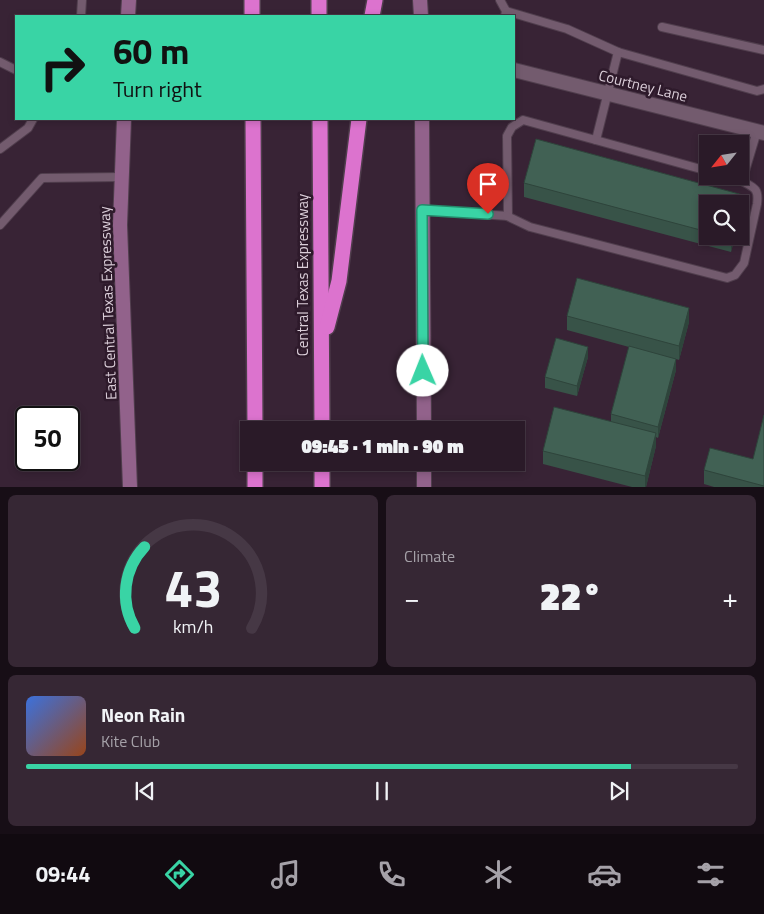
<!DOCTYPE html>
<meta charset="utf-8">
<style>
body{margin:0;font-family:"Titillium Web",sans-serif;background:#362734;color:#f1f3f6;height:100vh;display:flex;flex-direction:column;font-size:19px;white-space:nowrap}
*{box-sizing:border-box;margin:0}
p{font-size:16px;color:#a5a1a8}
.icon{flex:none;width:28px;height:28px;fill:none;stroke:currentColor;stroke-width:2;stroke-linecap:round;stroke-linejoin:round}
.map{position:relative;height:487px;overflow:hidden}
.drawer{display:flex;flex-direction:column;gap:8px;padding:8px;background:#170e16;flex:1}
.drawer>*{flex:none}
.top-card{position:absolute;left:15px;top:15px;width:500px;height:105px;border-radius:0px;box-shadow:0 2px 8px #0003,0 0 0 1px #463845;background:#39d4a5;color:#111;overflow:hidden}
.needle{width:32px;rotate:240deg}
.fabs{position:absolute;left:699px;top:135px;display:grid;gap:10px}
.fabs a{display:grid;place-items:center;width:50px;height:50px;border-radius:0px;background:#2a1a28;box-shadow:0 2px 8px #0003,0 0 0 1px #463845;font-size:25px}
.speed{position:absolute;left:15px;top:406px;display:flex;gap:10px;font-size:25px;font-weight:700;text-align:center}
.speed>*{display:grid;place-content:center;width:65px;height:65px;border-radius:50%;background:#2a1a28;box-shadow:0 2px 8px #0003,0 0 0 1px #463845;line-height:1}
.speed .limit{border:2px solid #111;border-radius:8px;background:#fff;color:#111}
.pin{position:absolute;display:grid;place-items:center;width:42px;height:42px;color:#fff;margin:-51px -21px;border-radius:50% 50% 50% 0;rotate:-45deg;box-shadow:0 0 5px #0007}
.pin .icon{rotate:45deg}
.me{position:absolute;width:55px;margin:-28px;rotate:359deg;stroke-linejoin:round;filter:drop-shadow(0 0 4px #0008)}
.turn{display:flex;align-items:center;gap:18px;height:105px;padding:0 15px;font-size:22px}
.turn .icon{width:65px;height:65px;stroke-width:2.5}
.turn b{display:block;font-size:35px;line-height:42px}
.big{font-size:38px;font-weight:800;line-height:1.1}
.drawer .card{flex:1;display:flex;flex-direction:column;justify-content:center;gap:8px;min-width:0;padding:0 18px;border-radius:8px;background:#362734}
.drawer .dial{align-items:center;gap:0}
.dial svg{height:130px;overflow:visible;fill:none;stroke:#463845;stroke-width:7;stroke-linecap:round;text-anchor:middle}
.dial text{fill:#f1f3f6;stroke:none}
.song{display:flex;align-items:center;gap:15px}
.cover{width:60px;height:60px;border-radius:8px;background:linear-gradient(135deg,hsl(220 70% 55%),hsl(20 70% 35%))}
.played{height:5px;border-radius:2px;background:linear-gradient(90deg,#39d4a5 85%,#463845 85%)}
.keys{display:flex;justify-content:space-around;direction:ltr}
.heat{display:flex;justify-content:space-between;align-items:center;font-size:28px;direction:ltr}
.drawer .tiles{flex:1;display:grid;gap:8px;grid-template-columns:1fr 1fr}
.card:last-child{grid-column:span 2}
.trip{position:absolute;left:240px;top:421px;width:285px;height:50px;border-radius:0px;background:#2a1a28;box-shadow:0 2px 8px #0003,0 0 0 1px #463845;font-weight:800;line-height:50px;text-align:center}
.tab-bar{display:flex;height:80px;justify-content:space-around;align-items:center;background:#110a10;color:#a5a1a8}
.tab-bar .icon{width:35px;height:35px}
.tab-bar .on{color:#39d4a5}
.tab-bar b{font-size:22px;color:#f1f3f6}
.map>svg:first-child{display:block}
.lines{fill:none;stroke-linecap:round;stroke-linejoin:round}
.service-casing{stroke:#503e4d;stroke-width:10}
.minor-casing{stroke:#503e4d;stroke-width:16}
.secondary-casing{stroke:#503e4d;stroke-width:16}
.motorway-casing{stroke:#503e4d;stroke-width:18}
.service{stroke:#735b6e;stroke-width:8}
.minor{stroke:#735b6e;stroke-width:14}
.secondary{stroke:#92628b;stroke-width:14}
.motorway{stroke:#dc73ce;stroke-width:15}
.wall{fill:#385348}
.shaded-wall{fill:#2e443b}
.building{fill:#416154;stroke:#2e443b}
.route-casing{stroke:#258a6b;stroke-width:12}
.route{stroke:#39d4a5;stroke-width:9}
.labels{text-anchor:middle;stroke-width:5;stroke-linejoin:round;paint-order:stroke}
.street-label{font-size:15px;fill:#dbced9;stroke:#2e1a2b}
</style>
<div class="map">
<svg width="764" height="487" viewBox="0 0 764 487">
<rect width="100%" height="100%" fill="#382335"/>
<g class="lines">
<defs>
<g id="service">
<path d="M500,0l6,11 -1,5"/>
<path d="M506,11l61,18 51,23 139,39 7,-2"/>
<path d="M81,16l1,-16"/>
<path d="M662,27l102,23"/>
<path d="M0,62l16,8"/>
<path d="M596,140l22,-88"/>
<path d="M0,149l28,-21 5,-9"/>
<path d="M727,176l15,5 15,-50"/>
<path d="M422,210l86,6 -1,-80 5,-9 11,-7 185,51"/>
<path d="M507,216l23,11 197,51 8,-3 9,-12 13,-59c2,-15 -2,-16 -15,-23"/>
<path d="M0,225l42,-47 80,-1"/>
</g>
<path id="minor" d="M514,70l250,63"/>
<g id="secondary">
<path d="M420,0l1,16"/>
<path d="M128,16l1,-16"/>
<path d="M124,119l-4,106 10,262"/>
<path d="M422,119l2,311"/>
<path d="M424,462v25"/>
</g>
<g id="motorway">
<path d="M252,0v16"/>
<path d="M319,0v16"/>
<path d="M372,16l3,-16"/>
<path d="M253,119l2,311"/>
<path d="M320,119l2,311"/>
<path d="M327,327l12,-46 20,-162"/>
<path d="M255,462v25"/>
<path d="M322,462v25"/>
</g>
</defs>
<!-- service casing -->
<use href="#service" class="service-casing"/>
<!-- minor casing -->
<use href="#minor" class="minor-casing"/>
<!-- secondary casing -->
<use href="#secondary" class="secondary-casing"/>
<!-- motorway casing -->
<use href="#motorway" class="motorway-casing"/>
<!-- service -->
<use href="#service" class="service"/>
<!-- minor -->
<use href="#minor" class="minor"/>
<!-- secondary -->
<use href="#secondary" class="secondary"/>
<!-- motorway -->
<use href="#motorway" class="motorway"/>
</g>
<!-- wall -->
<g class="wall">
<path d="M536,139l207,56v13l-3,10v-14h-32v32h27l-4,16 -207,-55v-14z"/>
<path d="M567,316l122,6 -10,38 -3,-1v11l-18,68 -2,-1v9l-10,41h-14l-89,-23v-13l68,-30v-7l18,-67 -62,-17z"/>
<path d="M588,357l-11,39 -32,-8v-11z"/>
<path d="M753,459l11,28h-50l-10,-3v-14z"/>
</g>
<!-- shaded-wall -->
<g class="shaded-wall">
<path d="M743,195v13l-3,10v-13z"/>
<path d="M732,236h3l-4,16v-14z"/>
<path d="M689,308v14l-10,38v-14z"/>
<path d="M588,347v10l-11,39v-10z"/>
<path d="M676,359v11l-18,68v-11z"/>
<path d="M656,433v13l-10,41h-1v-11z"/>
</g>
<!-- building -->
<g class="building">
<path d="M536,139l207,56 -3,10v-1h-32v28l-184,-49z"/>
<path d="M577,278l112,30 -10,38 -112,-30z"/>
<path d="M556,338l32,9 -11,39 -32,-9z"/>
<path d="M629,346l47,13 -18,68 -47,-13z"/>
<path d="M554,407l102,26 -11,43 -102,-25z"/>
<path d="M764,415v71l-60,-16 6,-22 43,11z"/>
</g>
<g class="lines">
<defs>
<path id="route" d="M423,371l-1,-161 66,4"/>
</defs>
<!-- route casing -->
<use href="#route" class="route-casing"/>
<!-- route -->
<use href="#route" class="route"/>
</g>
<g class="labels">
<!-- street labels -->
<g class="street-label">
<text transform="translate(643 86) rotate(14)" y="5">Courtney Lane</text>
<text transform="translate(303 275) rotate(-90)" y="5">Central Texas Expressway</text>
<text transform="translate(108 303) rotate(-92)" y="5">East Central Texas Expressway</text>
</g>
</g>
</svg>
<div class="fabs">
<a><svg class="needle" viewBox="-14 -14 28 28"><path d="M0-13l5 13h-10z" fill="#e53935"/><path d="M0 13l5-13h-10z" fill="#a5a1a8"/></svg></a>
<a><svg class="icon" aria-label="search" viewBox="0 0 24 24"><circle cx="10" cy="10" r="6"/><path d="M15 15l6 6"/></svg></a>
</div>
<div class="speed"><div class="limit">50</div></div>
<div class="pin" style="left:488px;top:214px;background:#d93025"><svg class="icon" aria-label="arrive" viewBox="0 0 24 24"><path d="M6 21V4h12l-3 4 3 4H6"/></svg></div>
<svg class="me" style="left:423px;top:371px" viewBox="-20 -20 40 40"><circle r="19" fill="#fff"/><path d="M0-13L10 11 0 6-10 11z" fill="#39d4a5"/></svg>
<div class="trip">09:45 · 1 min · 90 m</div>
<div class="top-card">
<div class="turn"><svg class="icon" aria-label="right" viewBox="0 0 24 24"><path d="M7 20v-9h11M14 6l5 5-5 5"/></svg><div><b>60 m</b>Turn right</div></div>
</div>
</div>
<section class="drawer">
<div class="tiles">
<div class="card dial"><svg viewBox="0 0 100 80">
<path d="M14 69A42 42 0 1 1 86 69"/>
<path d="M14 69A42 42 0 0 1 20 19" stroke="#39d4a5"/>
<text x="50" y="56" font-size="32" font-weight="700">43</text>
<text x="50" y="72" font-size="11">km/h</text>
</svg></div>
<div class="card"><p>Climate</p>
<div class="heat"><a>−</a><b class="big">22°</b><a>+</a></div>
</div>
<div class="card">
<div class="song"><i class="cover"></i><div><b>Neon Rain</b><p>Kite Club</p></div></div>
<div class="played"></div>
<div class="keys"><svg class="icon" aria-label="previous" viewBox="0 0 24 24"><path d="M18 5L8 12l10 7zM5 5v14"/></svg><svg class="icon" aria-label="pause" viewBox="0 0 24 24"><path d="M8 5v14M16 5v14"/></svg><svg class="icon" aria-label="next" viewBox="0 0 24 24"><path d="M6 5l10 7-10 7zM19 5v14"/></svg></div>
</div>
</div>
</section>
<nav class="tab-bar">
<b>09:44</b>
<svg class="icon on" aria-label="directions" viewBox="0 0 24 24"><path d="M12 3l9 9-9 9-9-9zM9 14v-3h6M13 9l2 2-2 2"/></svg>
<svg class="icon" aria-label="music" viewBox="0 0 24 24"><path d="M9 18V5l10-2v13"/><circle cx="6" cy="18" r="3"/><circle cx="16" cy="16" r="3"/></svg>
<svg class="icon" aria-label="phone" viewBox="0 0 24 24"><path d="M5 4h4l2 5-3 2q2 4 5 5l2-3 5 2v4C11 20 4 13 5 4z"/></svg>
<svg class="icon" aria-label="climate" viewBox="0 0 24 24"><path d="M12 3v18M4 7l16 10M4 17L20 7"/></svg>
<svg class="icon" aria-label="car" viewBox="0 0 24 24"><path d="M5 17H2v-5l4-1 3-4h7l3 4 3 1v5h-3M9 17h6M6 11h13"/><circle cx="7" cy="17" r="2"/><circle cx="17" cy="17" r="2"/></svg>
<svg class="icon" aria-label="filters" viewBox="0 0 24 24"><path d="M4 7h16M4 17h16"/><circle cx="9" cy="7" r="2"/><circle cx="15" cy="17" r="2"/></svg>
</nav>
